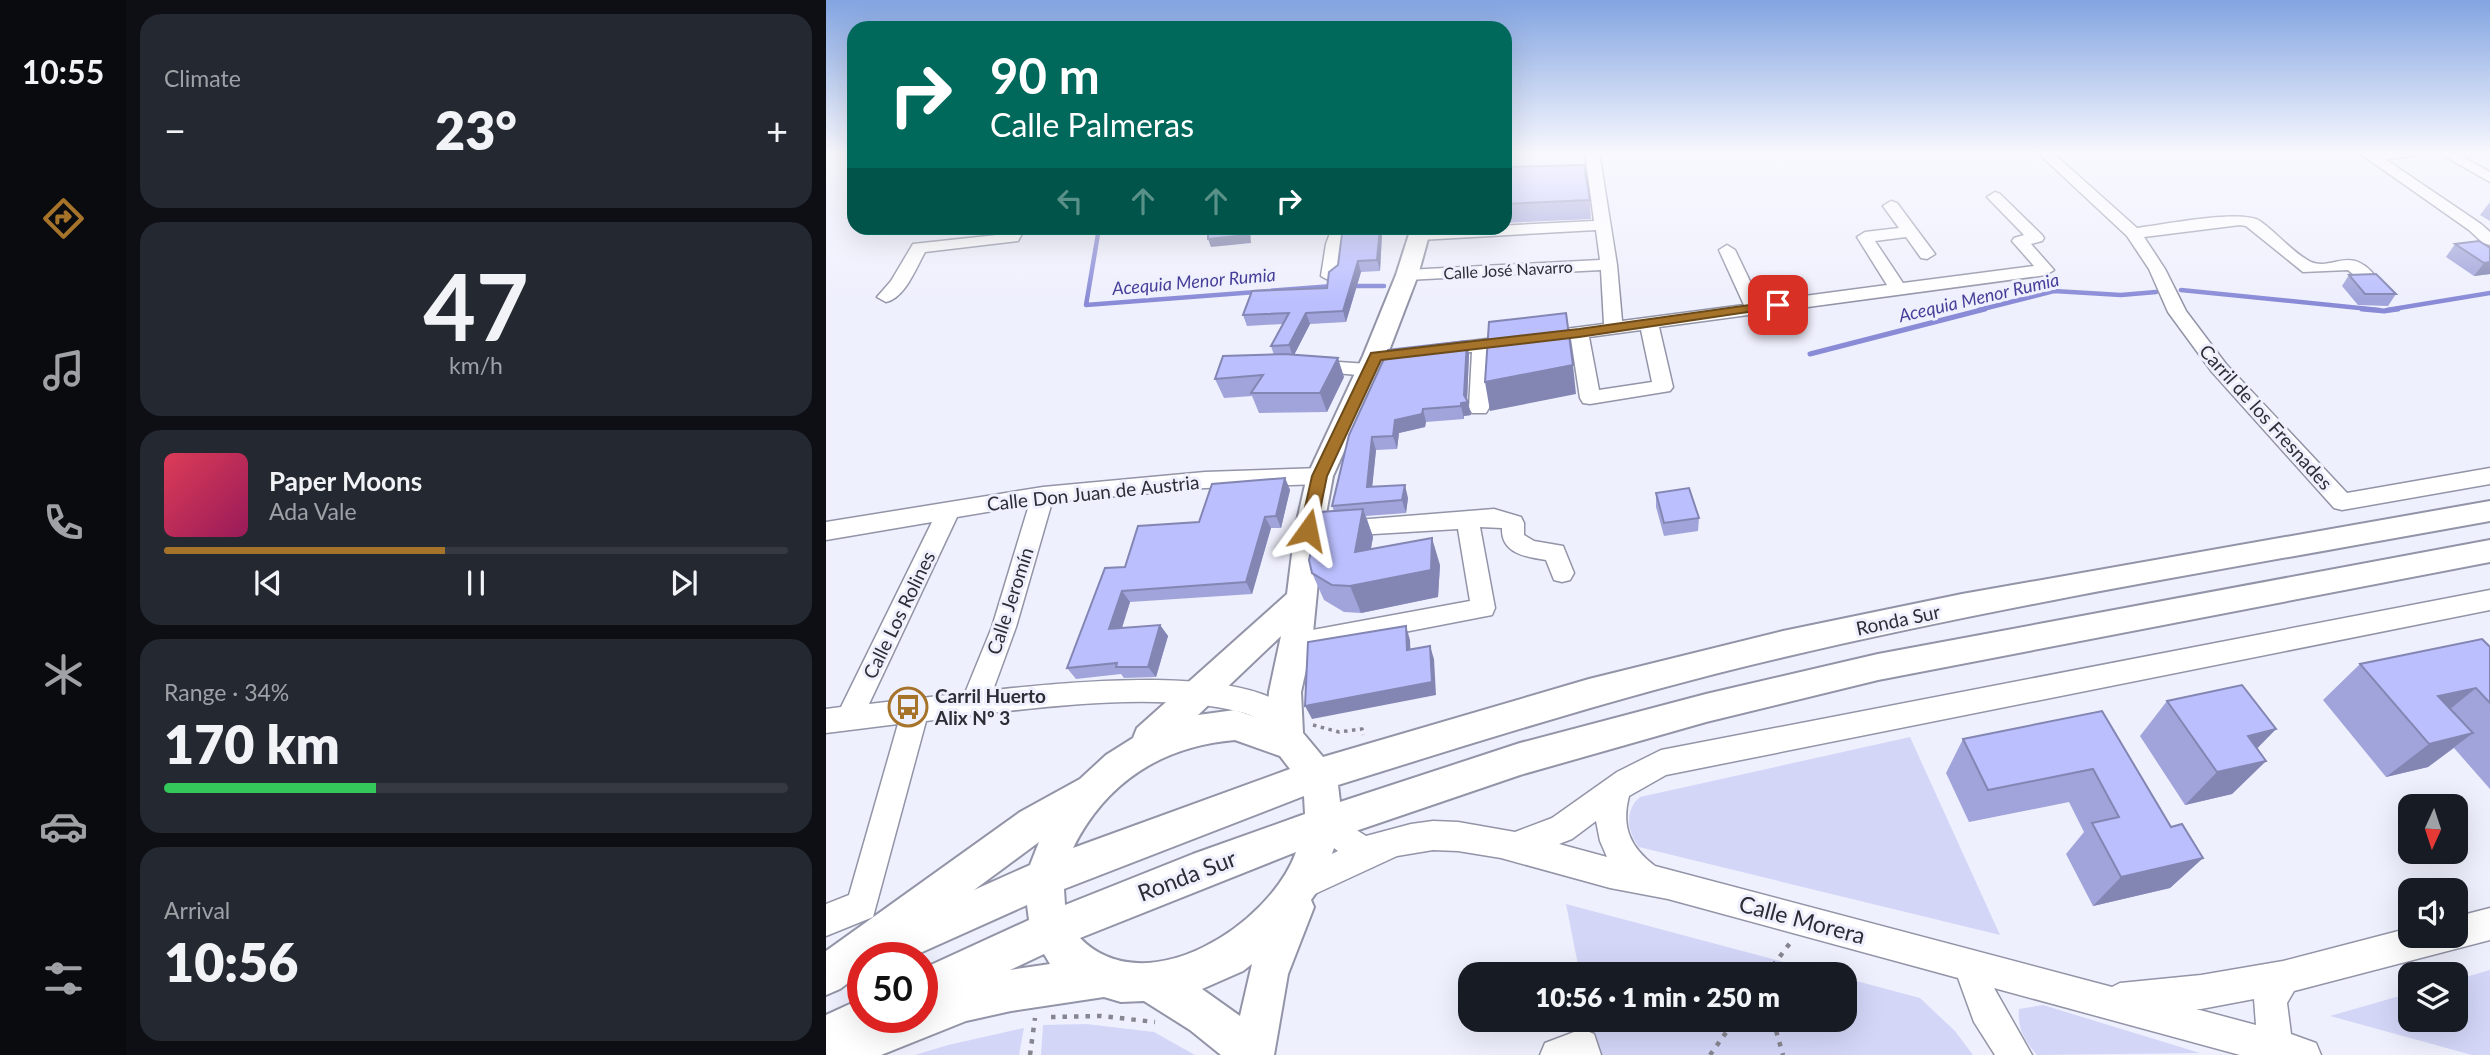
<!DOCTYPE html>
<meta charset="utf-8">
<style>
body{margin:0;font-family:Lato,sans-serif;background:#242831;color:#f1f3f6;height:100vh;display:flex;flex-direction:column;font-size:26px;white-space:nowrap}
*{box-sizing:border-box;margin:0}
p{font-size:23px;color:#9ea1a6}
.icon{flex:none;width:38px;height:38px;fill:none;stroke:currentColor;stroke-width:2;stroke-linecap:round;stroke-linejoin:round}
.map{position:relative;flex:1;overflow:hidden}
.details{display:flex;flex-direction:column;gap:14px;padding:14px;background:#0d0f14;width:700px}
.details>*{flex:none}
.banner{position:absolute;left:21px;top:21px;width:665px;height:214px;border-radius:21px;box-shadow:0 7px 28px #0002;background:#00695c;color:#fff;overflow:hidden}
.needle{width:46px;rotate:183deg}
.fabs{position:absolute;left:1572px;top:794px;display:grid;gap:14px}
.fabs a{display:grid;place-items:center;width:70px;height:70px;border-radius:14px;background:#171b24;box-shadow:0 7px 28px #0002;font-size:35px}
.speed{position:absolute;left:21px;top:942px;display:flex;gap:14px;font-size:35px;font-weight:700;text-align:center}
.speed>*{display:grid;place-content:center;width:91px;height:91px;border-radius:50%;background:#171b24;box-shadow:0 7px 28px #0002;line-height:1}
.speed .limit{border:10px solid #d22;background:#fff;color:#111}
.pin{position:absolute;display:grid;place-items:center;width:60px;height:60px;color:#fff;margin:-30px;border-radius:14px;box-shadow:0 4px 10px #0006}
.me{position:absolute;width:77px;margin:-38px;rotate:12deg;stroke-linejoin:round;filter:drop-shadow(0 0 5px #0008)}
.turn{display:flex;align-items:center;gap:24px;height:147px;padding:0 28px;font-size:32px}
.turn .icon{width:91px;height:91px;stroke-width:2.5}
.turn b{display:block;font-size:49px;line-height:60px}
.lanes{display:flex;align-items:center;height:66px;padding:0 28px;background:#0003;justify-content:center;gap:35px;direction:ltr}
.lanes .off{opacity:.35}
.big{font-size:52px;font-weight:800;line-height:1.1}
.details .card{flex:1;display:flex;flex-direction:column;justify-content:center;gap:10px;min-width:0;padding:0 24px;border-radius:21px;background:#242831}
.details .dial{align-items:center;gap:0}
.dial b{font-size:91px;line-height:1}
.song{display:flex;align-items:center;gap:21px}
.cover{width:84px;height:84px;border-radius:10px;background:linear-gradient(135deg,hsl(350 70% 55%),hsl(330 70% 35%))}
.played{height:7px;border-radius:4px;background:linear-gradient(90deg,#a6732a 45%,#363941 45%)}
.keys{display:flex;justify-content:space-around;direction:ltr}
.heat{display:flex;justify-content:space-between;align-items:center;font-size:38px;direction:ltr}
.charge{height:10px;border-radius:5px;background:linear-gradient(90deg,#34c759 34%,#363941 0)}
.trip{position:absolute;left:632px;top:962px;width:399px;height:70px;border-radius:21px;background:#171b24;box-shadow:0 7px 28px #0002;font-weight:800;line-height:70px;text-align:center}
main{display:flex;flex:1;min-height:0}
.tabs{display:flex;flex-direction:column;width:126px;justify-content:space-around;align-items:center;background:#090b0e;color:#9ea1a6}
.tabs .icon{width:49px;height:49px}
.tabs .active{color:#a6732a}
.tabs b{font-size:32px;color:#f1f3f6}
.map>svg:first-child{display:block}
.green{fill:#d4d6f8}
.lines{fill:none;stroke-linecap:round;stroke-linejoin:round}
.stream-far1{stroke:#898bd7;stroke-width:4.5}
.stream{stroke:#898bd7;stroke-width:5}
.minor-casing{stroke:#9294a7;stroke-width:3}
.major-casing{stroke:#9294a7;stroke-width:4}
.path-far1{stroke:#868690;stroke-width:3.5;stroke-dasharray:3.5 4.5;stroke-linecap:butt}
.path{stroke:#868690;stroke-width:4.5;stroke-dasharray:4.5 7;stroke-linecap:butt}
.minor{fill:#fff;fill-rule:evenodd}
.major{fill:#fff;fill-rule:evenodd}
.wall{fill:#a1a4da}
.shaded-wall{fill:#8386b2}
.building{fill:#bbbffe;stroke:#8386b2;stroke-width:2}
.route{fill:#a6732a;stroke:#6c4b1b;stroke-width:2}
.labels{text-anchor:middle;stroke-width:6;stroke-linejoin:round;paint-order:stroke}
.far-street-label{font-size:16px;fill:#2d2d35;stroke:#eff0fd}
.far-water-label{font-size:18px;font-style:italic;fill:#463f99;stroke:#eff0fd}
.street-label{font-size:19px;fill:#2d2d35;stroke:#eff0fd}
.poi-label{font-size:19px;font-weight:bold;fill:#2d2d35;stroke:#eff0fd;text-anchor:start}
.near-street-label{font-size:23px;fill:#2d2d35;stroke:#eff0fd}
</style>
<main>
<nav class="tabs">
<b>10:55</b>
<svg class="icon active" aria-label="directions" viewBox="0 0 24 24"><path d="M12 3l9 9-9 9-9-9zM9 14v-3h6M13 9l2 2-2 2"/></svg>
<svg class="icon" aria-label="music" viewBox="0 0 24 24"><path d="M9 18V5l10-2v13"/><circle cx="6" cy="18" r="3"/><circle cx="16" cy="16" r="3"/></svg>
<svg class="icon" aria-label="phone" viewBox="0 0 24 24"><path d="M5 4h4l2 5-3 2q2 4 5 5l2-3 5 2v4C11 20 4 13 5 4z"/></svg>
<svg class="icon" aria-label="climate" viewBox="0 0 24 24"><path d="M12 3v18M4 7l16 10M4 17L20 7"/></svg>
<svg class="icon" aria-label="car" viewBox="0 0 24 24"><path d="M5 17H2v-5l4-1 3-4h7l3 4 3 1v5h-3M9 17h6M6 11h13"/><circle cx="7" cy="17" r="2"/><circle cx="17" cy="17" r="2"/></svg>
<svg class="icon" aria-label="filters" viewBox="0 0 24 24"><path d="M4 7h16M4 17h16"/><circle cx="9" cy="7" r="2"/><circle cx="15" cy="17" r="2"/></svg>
</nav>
<section class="details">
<div class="card"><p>Climate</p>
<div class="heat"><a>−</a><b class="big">23°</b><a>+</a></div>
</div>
<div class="card dial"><b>47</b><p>km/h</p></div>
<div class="card">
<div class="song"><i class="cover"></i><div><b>Paper Moons</b><p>Ada Vale</p></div></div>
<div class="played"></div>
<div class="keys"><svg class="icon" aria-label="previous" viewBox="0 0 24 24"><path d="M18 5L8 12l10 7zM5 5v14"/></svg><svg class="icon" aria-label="pause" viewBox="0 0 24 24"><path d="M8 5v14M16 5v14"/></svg><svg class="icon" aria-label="next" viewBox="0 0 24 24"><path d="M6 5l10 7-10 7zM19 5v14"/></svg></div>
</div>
<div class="card"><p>Range · 34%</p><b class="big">170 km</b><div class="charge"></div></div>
<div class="card"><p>Arrival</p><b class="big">10:56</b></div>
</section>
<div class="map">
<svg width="1664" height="1055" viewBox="0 0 1664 1055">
<rect width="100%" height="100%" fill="#eff0fd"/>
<!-- green -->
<g class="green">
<path d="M1084,737l90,198 -361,-88c-12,-15 -15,-37 1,-50z"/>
<path d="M740,904l266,71h-252z"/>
<path d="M1664,970v85h-18l-142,-39 80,-23v27h45v-40z"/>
<path d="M1019,978l75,20 35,33 18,24h-378l-6,-35h255z"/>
<path d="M1217,1005l157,48 -163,2c-12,-14 -20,-26 -18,-46z"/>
<path d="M260,1024l68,8 41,23h-154l2,-30z"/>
<path d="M198,1028l-5,27h-104l33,-10z"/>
</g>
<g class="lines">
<!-- stream-far1 -->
<g class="stream-far1">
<path d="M273,228l-13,77 247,-19"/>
<path d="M525,286h33"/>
<path d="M1355,290l198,20"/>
<path d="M1153,310l75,-19 67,4 35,-3"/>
<path d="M1561,310l103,-17"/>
</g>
<!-- stream -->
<g class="stream">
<path d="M1536,309l22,2 14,-2"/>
<path d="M984,354l175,-45"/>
</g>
<defs>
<g id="minor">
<path d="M679,152h9l-9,4z"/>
<path d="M759,152h14l18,113 5,56 122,-16 -25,-55 8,-5 8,5 25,52 127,-17 -30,-48 8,-5 34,-4 -16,-22 8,-5 6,2 38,51 -8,5 -6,-1 -15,-21 -31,4 28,42 131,-17 -22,-25 2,-3 10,-3 -37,-38 8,-5 5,2 42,41 2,3 -2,3 -11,3 23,26 -8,5 -387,52 14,60 -3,4 -80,13 -7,-1 -3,-5 -9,-59 -80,10 -2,59 -3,5h-14l-3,-5 3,-56 -41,2 -2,-4 2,-4 173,-22 -3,-54 -194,10 -9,-5 9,-5 193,-10 -4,-30 -176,10 -8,-5 8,-5 174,-9zM815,330l11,52 -53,8 -10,-53z"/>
<path d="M1211,152h15l85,76c26,-3 103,-19 123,-7 17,12 33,32 51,41 23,9 39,-18 65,15l-3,4h-12l-13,-11 -45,2 -57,-46 -6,-1 -96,12 21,32 21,42 40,53 121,129 143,-25v16l-148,26 -8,-2 -122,-136 -44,-60 -19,-43 -22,-33z"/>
<path d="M1532,152h63l-7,4 -29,3 96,65 9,8v13l-7,-2 -14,-13z"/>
<path d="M1611,152h17l36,20v10z"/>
<path d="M183,228h16l-7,13 -93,11c-9,16 -20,46 -39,50l-9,-5 14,-16 22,-37 93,-10z"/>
<path d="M506,228h16l-6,16 -3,32 -9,5 -9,-5 5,-32z"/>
<path d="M484,360l58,4 7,2 3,4 -3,4 -7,2 -65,-6 -3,-4 3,-4z"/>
<path d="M494,468l8,3 3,5 -3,5 -8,3 -115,4 -153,14 -36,125 -23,63c59,-6 275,-31 305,31l-4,8 -10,4c-15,-6 -27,-17 -43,-21 -90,-23 -223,-2 -315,9l-53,196 -47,19v-32l23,-9 49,-171 -72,9v-24l15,-2 91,-185 -106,18v-18l217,-35 162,-15zM203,505l-37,122 -27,66 -96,11 88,-187z"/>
<path d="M668,509l27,8 3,6v12l10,6 29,5 11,27 -4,7 -8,2 -8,-2 -8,-20c-21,-3 -45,-7 -44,-32l-22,-1 15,81 -3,7 -196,38 -9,-3 -4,-7 4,-7 9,-3 174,-32 -12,-72 -118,7 -8,-2 -3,-6 3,-6z"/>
<path d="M1664,590v20l-824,165 -37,21c-8,31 1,51 26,70l457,121 8,-4 81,-8 82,-14 127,-33v8h45v-19l35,-9v32l-196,51 -7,12 4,31 25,9 5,12h-81l-246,-67 38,67h-37l-21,-33 -16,-44 -290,-79 -58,-11 -109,-30 -43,-7 -25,-1 -36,6 -93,43 -11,-4 -4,-11 4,-11 45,-22 -23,-17 -5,-10 5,-10 10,-4 41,26 45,-12 22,-3 25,1 57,10 37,-14 65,-46 44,-22zM770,821l4,20 7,16 -48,-13 13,-5zM1428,999l2,26 -60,-16h5z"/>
<path d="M756,1029l12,5 7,21h-61l5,-12z"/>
</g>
<path id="major" d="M585,228h20l-13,47 -31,81 -54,120 -10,54 -11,113 -11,49 2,41 20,24 266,-78 194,-48 179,-37 528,-93v20c-236,43 -473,81 -706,136 -151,35 -298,82 -446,128l2,17 180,-59 186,-49 172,-40 612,-114v22l-612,118 -172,42 -186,53 -182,62 -18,50 -9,13 3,7 -26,67 -14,81h-53l-31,-25 -46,-29 -23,1 -17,-5 -93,14 -45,10 -85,34h-55v-40l37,-17v19h59v-48l107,-49 -2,-15 -116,52h-48v19l-3,-2 -20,15 -14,6v-44l194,-139 60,-33 26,-24 27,-17 4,-10 150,-134 8,-64 12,-54 56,-120 33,-81zM455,636l-12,56 -2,29 -32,-11 -37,5zM409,740l45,16 10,13 -217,79c33,-66 89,-102 162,-108zM478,796l1,18 -112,40 -128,51 -1,-16zM213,842l-9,23 -56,25zM470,852c-26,73 -150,153 -216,86zM218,954l6,10 -40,6zM426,964l-12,52 -38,-27 41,-18z"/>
</defs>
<!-- minor casing -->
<use href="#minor" class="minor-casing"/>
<!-- major casing -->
<use href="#major" class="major-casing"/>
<!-- path-far1 -->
<path class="path-far1" d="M487,725l26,7 23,-3 1,6"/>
<!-- path -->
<g class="path">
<path d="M940,975l24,-32"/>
<path d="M225,1017l50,-1 54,6"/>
<path d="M947,1020l10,35"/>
<path d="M204,1055l5,-37"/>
<path d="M884,1055l25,-35"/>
</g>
<!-- minor -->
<use href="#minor" class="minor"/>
<!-- major -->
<use href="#major" class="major"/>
</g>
<!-- wall -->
<g class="wall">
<path d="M679,167l85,33 1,19 -86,4z"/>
<path d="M1664,202v19l-10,-6z"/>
<path d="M518,228h47v6h-9l-2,37 -19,1 -15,50 -36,2 -16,31 50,22 -17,35 -68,1 -7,-17 -28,2 -9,-19 59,-24 -3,-9 12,-22 -36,2 -4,-11 84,-27 11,-23z"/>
<path d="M1629,244l35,4v26l-16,2 -28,-19z"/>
<path d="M1523,275l47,19 -8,12 -30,-1 -16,-19z"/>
<path d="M562,350l81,4 -2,46 4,15 -7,1v3l-38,3 -1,5 -26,6 -2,16 -21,1 -4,36 36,12 -2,15 -40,3 7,21 -2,12 69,16 -2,32 -77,16 -17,-1 -20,-12 -12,-27 22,-62 -2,-5z"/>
<path d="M459,478l5,12 -9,38h-10l-19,66 -122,8 -8,26 38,-3 8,11 -12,41 -32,1 -3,-4 -45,5 -9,-11 58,-101 74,-45z"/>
<path d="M830,493l43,25 -1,13 -34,5 -8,-29z"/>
<path d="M1664,647v142l-36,-41 -26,19 -42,10 -63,-77 37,-36z"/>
<path d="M1341,701l109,28 -19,19 9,13 -34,33 -47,11 -45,-69z"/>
<path d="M1276,711l69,116 32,31 -33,30 -77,18 -27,-52 18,-22 -15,-30 -100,20 -23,-49 17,-34z"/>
</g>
<!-- shaded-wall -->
<g class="shaded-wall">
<path d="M422,228h2l1,15 -40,4 -3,-8z"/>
<path d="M554,228h1l1,6 -2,37 -3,-11z"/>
<path d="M532,261l3,11 -15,50 -3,-11z"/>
<path d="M1664,262v12l-16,2 10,-13z"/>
<path d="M480,313l4,11 -17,33 -4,-12z"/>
<path d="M641,341l2,13 -2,48h1l3,13 -7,1v3l-3,-13 3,-11z"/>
<path d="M512,358l6,19 -17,35 -7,-19z"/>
<path d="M747,365l3,29 -86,17 -5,-29z"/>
<path d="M597,409l3,13 -1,5 -26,6 -2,16 -4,-13 2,-16z"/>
<path d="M546,437l4,13 -5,49 -4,-12z"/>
<path d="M459,478l5,12 -9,38 -5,-12z"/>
<path d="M579,485l3,13 -2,15 -4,-13z"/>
<path d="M537,509l10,28 -8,43 -10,-28z"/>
<path d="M439,517l6,11 -19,66 -6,-12z"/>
<path d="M606,538l8,27 -2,32 -77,16 -11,-27z"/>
<path d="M296,591l8,11 -12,38 -9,-11z"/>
<path d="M334,625l8,11 -12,41 -8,-10z"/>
<path d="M580,626l4,14 1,23 -4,-13z"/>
<path d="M604,646l4,13 2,36 -124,24 -7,-13z"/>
<path d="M1650,688l-43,35 5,-27z"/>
<path d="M1450,729l-34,35 6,-28z"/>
<path d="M1647,733l-45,34 -42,10 43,-33z"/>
<path d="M1440,761l-34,33 -47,11 32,-33z"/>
<path d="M1377,858l-33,30 -77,18 28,-29z"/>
</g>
<!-- building -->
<g class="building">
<path d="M758,165l6,35 -85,4v-37z"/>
<path d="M382,228h40v7l-40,4z"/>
<path d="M518,228h36l-3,32 -19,1 -15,50 -37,2 -17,32 -18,1 18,-33 -46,2 9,-24 75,-3 2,-16 9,-7 4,-31z"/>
<path d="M1653,241l11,7v14l-6,1 -29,-19z"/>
<path d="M1550,274l20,20h-31l-16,-19z"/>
<path d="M740,313l7,52 -88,17 4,-60z"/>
<path d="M641,341l-3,54 4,7 -7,1v3l-38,3 -1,5 -27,6 -2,16 -21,1 -5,50 38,-2 -3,15 -70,6 17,-71 39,-85z"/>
<path d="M458,354l54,4 -18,35h-69l12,-18 -48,4 8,-23z"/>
<path d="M459,478l-9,38 -11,1 -19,65 -124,9 -13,38 51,-4 -12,42h-32l1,-4 -50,5 38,-100 20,-1 13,-41 61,-4 13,-38z"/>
<path d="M863,488l10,30 -35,5 -8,-30z"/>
<path d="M537,509l-8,43 77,-14 -1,32 -81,16 -18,-1 -20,-12 -3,-13 11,-48z"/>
<path d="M580,626l1,24 23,-4 2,36 -127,24 3,-64z"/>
<path d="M1656,639l8,8v56l-14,-15 -38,8 35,37 -44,11 -69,-80z"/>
<path d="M1416,685l34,44 -28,7 18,25 -49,11 -50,-71z"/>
<path d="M1276,711l69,116 11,-3 21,34 -82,19 -29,-54 27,-6 -26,-48 -105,21 -25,-51z"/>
</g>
<!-- sky -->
<linearGradient id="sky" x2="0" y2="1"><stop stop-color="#82a4e1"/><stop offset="0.51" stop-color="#f8f8fe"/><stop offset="1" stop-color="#f8f8fe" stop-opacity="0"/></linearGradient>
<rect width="1664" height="300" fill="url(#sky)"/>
<!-- route -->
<path class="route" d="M952,301l4,1v5l-203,30 -198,23 -54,116 -11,54 -8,6 -8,-6 12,-54 59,-123 208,-24z"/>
<!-- icons -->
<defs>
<symbol id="bus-ring" viewBox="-11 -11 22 22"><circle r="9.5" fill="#eff0fd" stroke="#a6732a" stroke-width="1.5"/><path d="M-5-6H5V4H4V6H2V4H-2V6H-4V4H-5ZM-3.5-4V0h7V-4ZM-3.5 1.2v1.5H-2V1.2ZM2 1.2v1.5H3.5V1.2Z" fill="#a6732a"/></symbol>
</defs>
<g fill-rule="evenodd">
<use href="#bus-ring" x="60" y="685" width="44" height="44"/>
</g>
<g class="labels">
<!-- far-street labels -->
<g class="far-street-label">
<text transform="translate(682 270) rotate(-3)" y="6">Calle José Navarro</text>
</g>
<!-- far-water labels -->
<g class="far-water-label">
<text transform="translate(368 282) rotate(-5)" y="6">Acequia Menor Rumia</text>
<text transform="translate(1153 298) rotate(-13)" y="6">Acequia Menor Rumia</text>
</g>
<!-- street labels -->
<g class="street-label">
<text transform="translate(1440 417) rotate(48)" y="7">Carril de los Fresnades</text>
<text transform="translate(267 493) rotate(-6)" y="7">Calle Don Juan de Austria</text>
<text transform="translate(184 601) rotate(-72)" y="7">Calle Jeromín</text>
<text transform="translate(73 615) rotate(-64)" y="7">Calle Los Rolines</text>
<text transform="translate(1072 620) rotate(-12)" y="7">Ronda Sur</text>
</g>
<!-- poi labels -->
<g class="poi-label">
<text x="109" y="703">Carril Huerto<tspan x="109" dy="22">Alix Nº 3</tspan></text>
</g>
<!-- near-street labels -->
<g class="near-street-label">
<text transform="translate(361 876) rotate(-21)" y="8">Ronda Sur</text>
<text transform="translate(976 920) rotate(15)" y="8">Calle Morera</text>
</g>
</g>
</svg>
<div class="fabs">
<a><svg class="needle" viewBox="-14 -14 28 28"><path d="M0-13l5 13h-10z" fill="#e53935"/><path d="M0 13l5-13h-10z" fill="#9ea1a6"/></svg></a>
<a><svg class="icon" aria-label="sound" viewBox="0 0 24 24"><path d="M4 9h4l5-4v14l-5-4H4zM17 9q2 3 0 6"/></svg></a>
<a><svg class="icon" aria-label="layers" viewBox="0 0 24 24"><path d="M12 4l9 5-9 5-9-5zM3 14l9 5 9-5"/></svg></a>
</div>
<div class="speed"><div class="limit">50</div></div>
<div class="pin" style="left:952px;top:305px;background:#d93025"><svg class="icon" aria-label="arrive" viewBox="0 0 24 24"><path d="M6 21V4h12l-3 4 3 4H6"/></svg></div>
<svg class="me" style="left:482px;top:530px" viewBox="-20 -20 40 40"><path d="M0-17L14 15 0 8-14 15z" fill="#a6732a" stroke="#fff" stroke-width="4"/></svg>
<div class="trip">10:56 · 1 min · 250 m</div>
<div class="banner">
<div class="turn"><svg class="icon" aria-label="right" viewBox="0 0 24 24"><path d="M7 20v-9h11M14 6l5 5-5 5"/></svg><div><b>90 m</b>Calle Palmeras</div></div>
<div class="lanes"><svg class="icon off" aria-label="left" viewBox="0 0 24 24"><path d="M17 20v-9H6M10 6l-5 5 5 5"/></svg><svg class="icon off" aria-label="ahead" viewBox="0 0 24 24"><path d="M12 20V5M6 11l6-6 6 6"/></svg><svg class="icon off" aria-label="ahead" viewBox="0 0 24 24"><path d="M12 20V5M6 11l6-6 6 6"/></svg><svg class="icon" aria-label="right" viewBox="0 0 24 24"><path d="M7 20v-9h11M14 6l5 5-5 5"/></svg></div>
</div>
</div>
</main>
